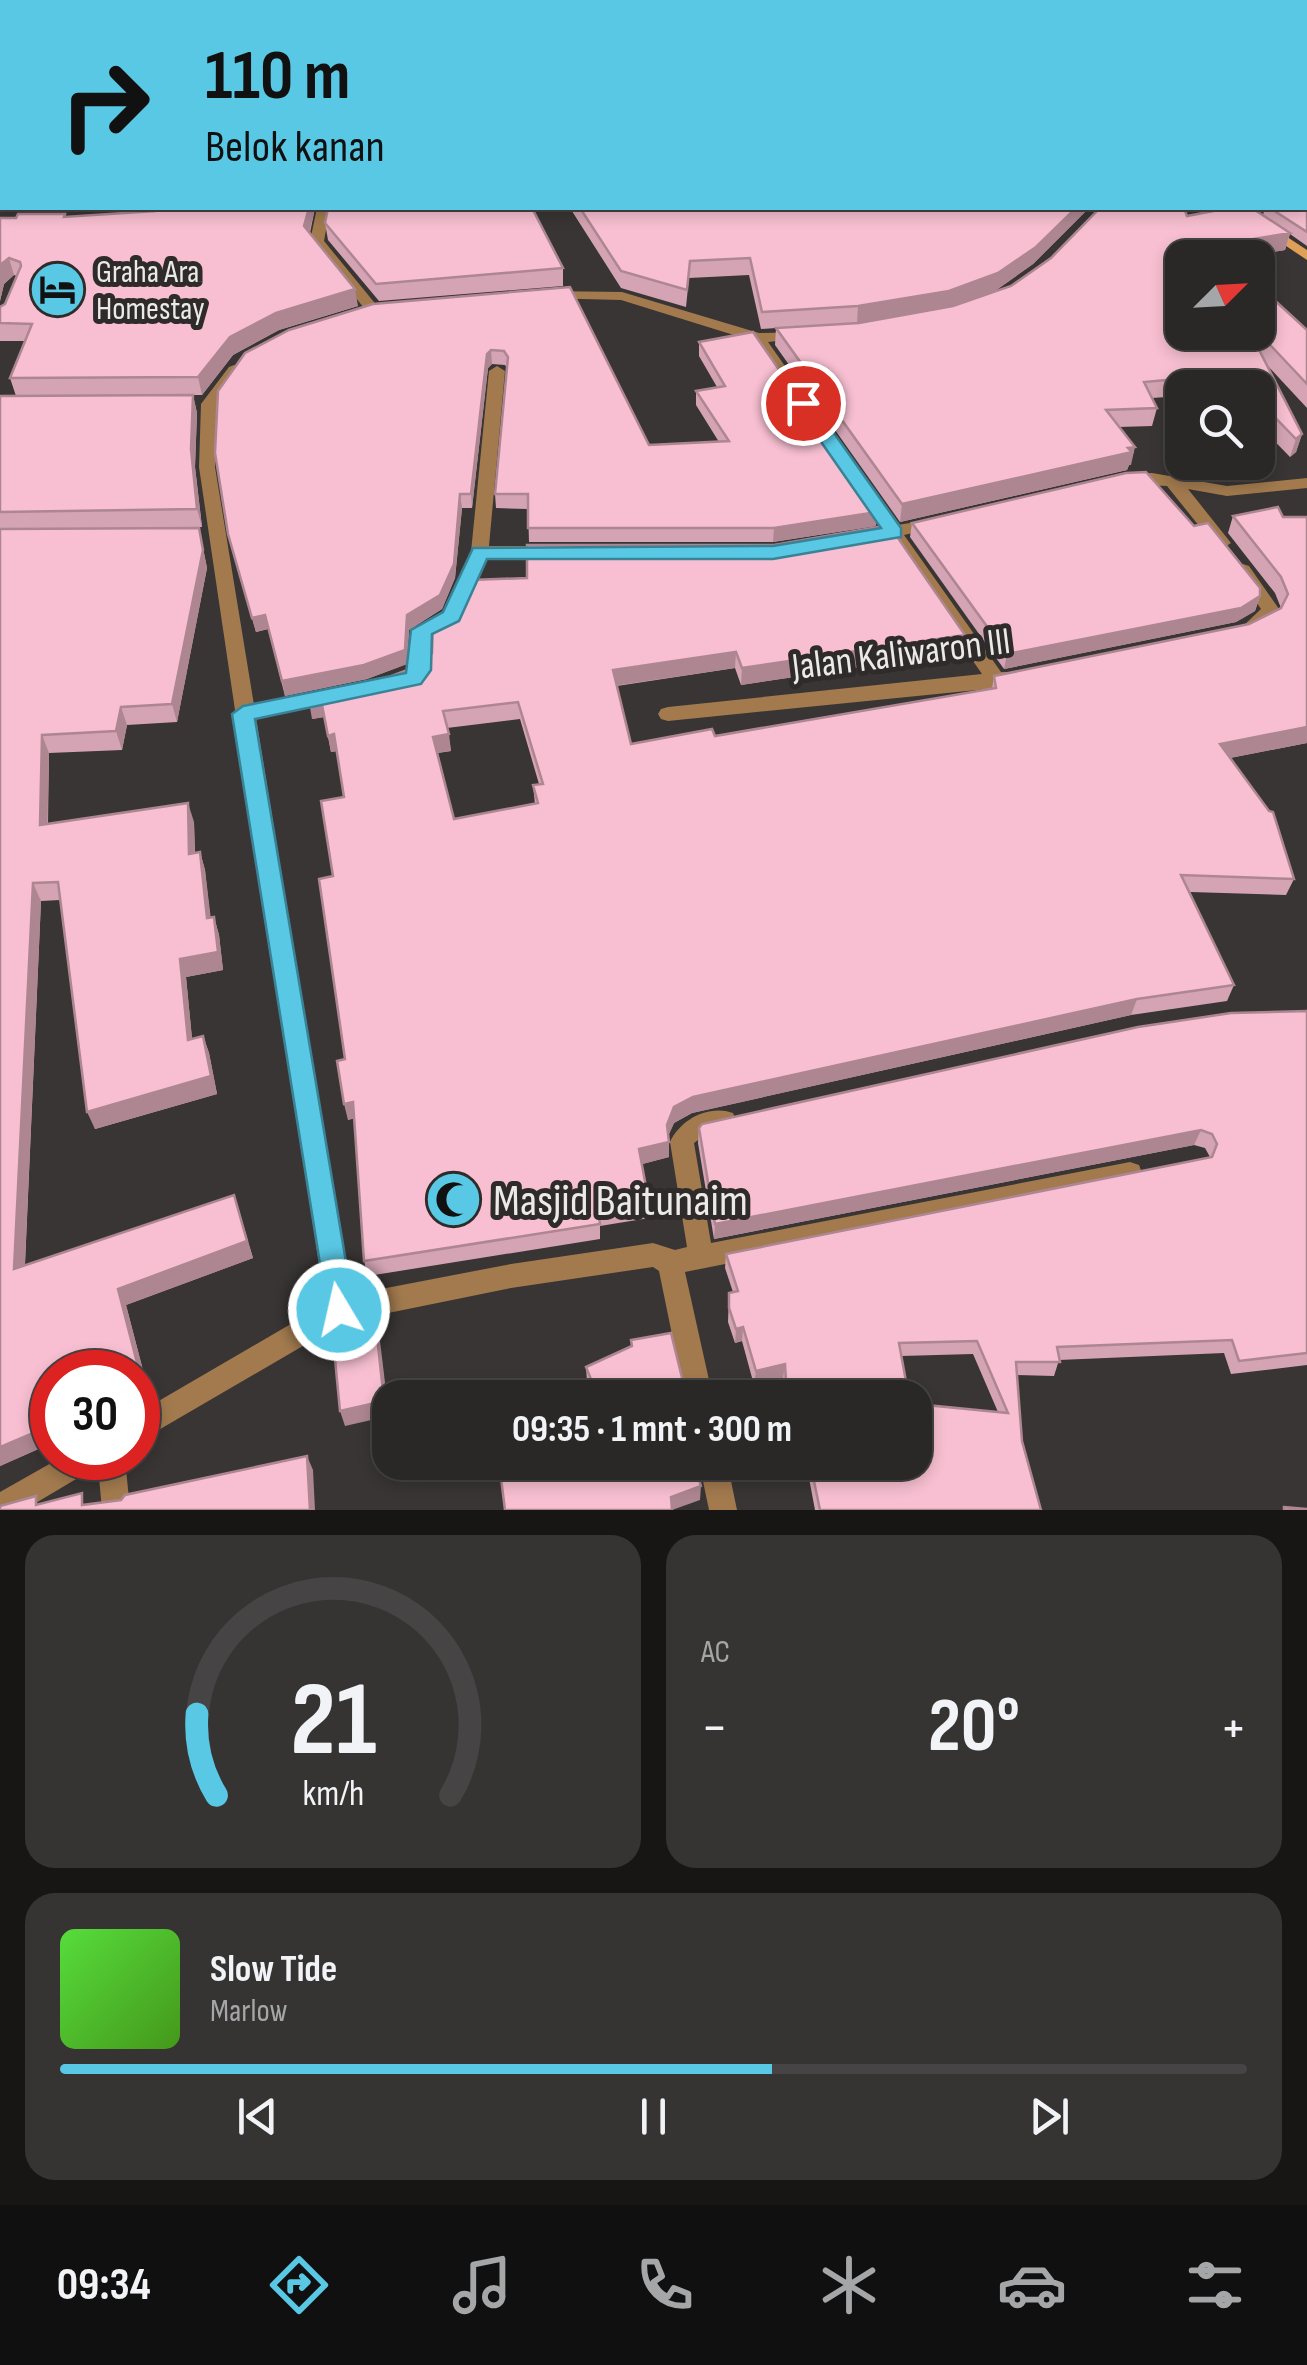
<!DOCTYPE html>
<html lang="id">
<meta charset="utf-8">
<style>
body{margin:0;font-family:"Sofia Sans Condensed",sans-serif;background:#363433;color:#f1f3f6;height:100vh;display:flex;flex-direction:column;font-size:38px;white-space:nowrap}
*{box-sizing:border-box;margin:0}
p{font-size:32px;color:#a5a6a7}
.icon{flex:none;width:55px;height:55px;fill:none;stroke:currentColor;stroke-width:2;stroke-linecap:round;stroke-linejoin:round}
.map{position:relative;height:1510px;overflow:hidden}
.drawer{display:flex;flex-direction:column;gap:25px;padding:25px;background:#171615;flex:1}
.drawer>*{flex:none}
.guide{position:absolute;left:0px;top:0px;width:1308px;height:210px;box-shadow:0 5px 15px #0003,0 0 0 2px #464444;background:#59c8e5;color:#111;overflow:hidden}
.needle{width:65px;rotate:66deg}
.buttons{position:absolute;left:1165px;top:240px;display:grid;gap:20px}
.buttons a{display:grid;place-items:center;width:110px;height:110px;border-radius:20px;background:#2a2827;box-shadow:0 5px 15px #0003,0 0 0 2px #464444;font-size:50px}
.speed{position:absolute;left:30px;top:1350px;display:flex;gap:20px;font-size:50px;font-weight:700;text-align:center}
.speed>*{display:grid;place-content:center;width:130px;height:130px;border-radius:50%;background:#2a2827;box-shadow:0 5px 15px #0003,0 0 0 2px #464444;line-height:1}
.speed .limit{border:15px solid #d22;background:#fff;color:#111}
.pin{position:absolute;display:grid;place-items:center;width:85px;height:85px;color:#fff;margin:-42px;border:5px solid #fff;border-radius:50%;box-shadow:0 2px 10px #0007}
.me{position:absolute;width:110px;margin:-55px;rotate:351deg;stroke-linejoin:round;filter:drop-shadow(0 0 8px #0008)}
.turn{display:flex;align-items:center;gap:35px;height:210px;padding:0 40px;font-size:45px}
.turn .icon{width:130px;height:130px;stroke-width:2.5}
.turn b{display:block;font-size:70px;line-height:85px}
.big{font-size:75px;font-weight:700;line-height:1.1}
.drawer .card{flex:1;display:flex;flex-direction:column;justify-content:center;gap:15px;min-width:0;padding:0 35px;border-radius:30px;background:#363433}
.drawer .dial{align-items:center;gap:0}
.dial svg{height:260px;overflow:visible;fill:none;stroke:#464444;stroke-width:7;stroke-linecap:round;text-anchor:middle}
.dial text{fill:#f1f3f6;stroke:none}
.song{display:flex;align-items:center;gap:30px}
.cover{width:120px;height:120px;border-radius:15px;background:linear-gradient(135deg,hsl(110 70% 55%),hsl(100 70% 35%))}
.played{height:10px;border-radius:5px;background:linear-gradient(90deg,#59c8e5 60%,#464444 60%)}
.keys{display:flex;justify-content:space-around;direction:ltr}
.heat{display:flex;justify-content:space-between;align-items:center;font-size:55px;direction:ltr}
.drawer .tiles{flex:1;display:grid;gap:25px;grid-template-columns:1fr 1fr}
.card:last-child{grid-column:span 2}
.trip{position:absolute;left:372px;top:1380px;width:560px;height:100px;border-radius:30px;background:#2a2827;box-shadow:0 5px 15px #0003,0 0 0 2px #464444;font-weight:700;line-height:100px;text-align:center}
.dock{display:flex;height:160px;justify-content:space-around;align-items:center;background:#111010;color:#a5a6a7}
.dock .icon{width:70px;height:70px}
.dock .current{color:#59c8e5}
.dock b{font-size:45px;color:#f1f3f6}
.map>svg:first-child{display:block}
.lines{fill:none;stroke-linecap:round;stroke-linejoin:round}
.stream{fill:#6a466e;fill-rule:evenodd}
.street{fill:#a27a4e;fill-rule:evenodd}
.secondary{fill:#df9f56;fill-rule:evenodd}
.wall{fill:#d4a4b4;fill-rule:evenodd}
.shaded-wall{fill:#ad8692}
.building{fill:#f7bfd1;stroke:#ad8692;stroke-width:2.5;fill-rule:evenodd}
.route{fill:#59c8e5;stroke:#3a8295;stroke-width:2.5}
.labels{text-anchor:middle;stroke-width:10;stroke-linejoin:round;paint-order:stroke}
.far-poi-label{font-size:32px;fill:#ebeae9;stroke:#2e2b2a;text-anchor:start}
.street-label{font-size:38px;fill:#ebeae9;stroke:#2e2b2a}
.near-poi-label{font-size:45px;fill:#ebeae9;stroke:#2e2b2a;text-anchor:start}
</style>
<div class="map">
<svg width="1307" height="1510" viewBox="0 0 1307 1510">
<rect width="100%" height="100%" fill="#383534"/>
<g class="lines">
<!-- stream -->
<g class="stream">
<path d="M1124,0h6l1,2h-6z"/>
<path d="M1256,208h9l42,27v7z"/>
</g>
<!-- street -->
<g class="street">
<path d="M317,208h13l-6,33 54,66v6h-10l-58,-72z"/>
<path d="M547,291l75,1 137,41 48,-1v6l-39,4 129,183 46,-7 3,4 -3,4 -39,9 97,137h23l3,5 -3,5 -27,6 -329,33 -7,-2 -3,-5 3,-5 7,-2 314,-33 -94,-136 -27,3 -3,-4 3,-4 21,-5 -129,-187 -132,-41 -79,-2v-6z"/>
<path d="M234,365l8,5 -25,34 -2,63 39,238 81,-16 10,7 -10,7 -79,15 94,577 161,-31 142,-21 22,7 12,-3 -17,-105c10,-22 38,-38 63,-29l3,7 -3,7 -28,8 -11,8 17,100 419,-81 9,3 3,8 -3,8 -454,91 28,126h-28l-26,-127 -6,-4 -142,21 -167,34 -206,120v-29l187,-109 -88,-585 -4,-5 2,-4 -36,-243 2,-63 28,-37z"/>
<path d="M497,366l8,5 -16,175h66l9,6 -9,6h-69l-28,62 -27,13 -4,42 -12,10h-14l-3,-5 13,-12 2,-38 32,-18 26,-60 18,-181z"/>
<path d="M1152,473l75,13 80,-8v10l-80,8 -39,-7 43,54 -9,6 -6,-2 -49,-61 -41,-2 -8,-5 8,-5z"/>
<path d="M1243,564l6,2 30,43 -6,12 -22,12 -9,-6 19,-18 -27,-39z"/>
<path d="M60,1458h65l5,52h-28l-4,-44 -74,44h-24v-18z"/>
<path d="M699,1462h28l10,48h-28z"/>
</g>
<!-- secondary -->
<g class="secondary">
<path d="M1100,0h12v2h-11z"/>
<path d="M1151,0h12l1,2h-11z"/>
<path d="M1229,208h14l64,42v10z"/>
</g>
</g>
<!-- wall -->
<g class="wall">
<path d="M0,0l2,2v129l-2,-1z"/>
<path d="M1165,0h142v135h-1l1,3v56l-1,1 1,3v48l-17,-12 -5,16 -18,3 -3,20h-1l2,2 -4,14 46,41v78l-41,-44 36,70 -6,18 -6,5 -32,-33v-36h-76v8l-30,2 5,10 -5,18 -33,1 12,38h-2l-2,5 -227,52 -125,-177 1,-17 -15,1 -12,-54 -60,3 -3,29 -65,-19 -51,-80h519l-56,56 -38,27 -44,16 60,-21 176,-70 76,-1 2,-7h40v-206h-141zM1258,258v74h-76z"/>
<path d="M315,208l-5,25 48,73 -79,24 -46,25 -31,40h-9l4,18 -2,54 7,60 -36,1h33l8,40 -30,154 -50,3 -5,25 -73,3 -1,71 146,-2 1,31 5,-1 5,18 5,47h4l5,18 4,35 -37,7 6,62 11,-3 6,17 8,41 -122,35 -35,-229 -19,1 -16,364 209,-70 19,63 -127,47 25,96 -99,-29v71l-52,23v-1070h16l-6,-18 15,-37h-25v-34l5,-3 12,-28 -3,-1 -10,9 -4,17v-83h16l49,-4 1,3 89,-6z"/>
<path d="M325,223l238,45v18l-184,15 -51,-61z"/>
<path d="M570,287l79,158 70,-3 -23,-37v-14l21,-4 -18,-31v-14l177,184 -103,16h-244l-1,-33 -32,-1 -1,-14 12,-126 -2,-3 -13,-1 -4,4 -16,140h-10l-7,70 -13,31 -33,21 -2,34 -40,15 -82,17 -17,-67 -12,3 -28,-98z"/>
<path d="M1233,516l74,1v226l-77,15 64,121 -8,16 -96,-3 44,93 -7,16 -96,14 -439,98 -18,10 -6,13 1,21 -27,7 7,39v15l-49,8v13l-232,37 -4,-15 -10,-143 -6,2 -15,-244 11,-79 -7,-46 -6,1 -7,-35 -12,2 61,-36 45,-17 547,-31 -3,17 -221,33 -6,-17 -118,18 14,58 84,-8 277,-47 2,-13 255,-52 32,-16 -6,-15 -47,-60zM520,719l19,65 -6,1 2,19 -81,15 -16,-66 13,-2 -4,-23z"/>
<path d="M912,523l282,3 66,70 -5,15 -19,11 -232,47 -94,-132z"/>
<path d="M1307,1011v354l-76,9 -7,-21 -165,7 -5,16 -37,-1 5,66 19,69h-226l-9,-48h109l83,-50 -25,-58 -72,2 8,42h-125l-1,-20 -29,7 -12,-44 -7,2 -7,-21 1,-29 4,-1 -8,-24 1,-14 484,-97 -5,-9 -11,-3 -480,94 -16,-96 1,-15z"/>
<path d="M631,1340l56,58 -97,-8 -3,-8 -1,-15 45,-20z"/>
</g>
<!-- shaded-wall -->
<g class="shaded-wall">
<path d="M309,208h6l-8,35 -3,-17z"/>
<path d="M1076,208h13l-56,56 -38,27 -49,17 -89,15 1,-17z"/>
<path d="M1290,233l-5,17 -37,6 5,-17z"/>
<path d="M1270,256l-6,17 -6,1v-16z"/>
<path d="M9,258l5,17 -10,9 -4,17v-36z"/>
<path d="M355,289l3,17 -79,24 -46,25 -31,40 -4,-18 32,-40 46,-24z"/>
<path d="M491,350l1,14 -4,4 -16,140 -1,-14 16,-140z"/>
<path d="M193,395l4,18 -2,54 7,60 -5,-18 -6,-60z"/>
<path d="M1302,434l-6,18 -6,5 6,-18z"/>
<path d="M1135,447l-4,18h-2l-2,5 -227,52 2,-18z"/>
<path d="M460,494l2,14 -7,70 -13,31 -33,21 -2,34 -40,15 -82,17 -3,-15 125,-66z"/>
<path d="M877,512l-1,14 -103,16 1,-14z"/>
<path d="M199,528l8,40 -30,154 -5,-18z"/>
<path d="M1260,596l-5,15 -19,11 -232,47 3,-15z"/>
<path d="M265,615l3,14 -12,3 -4,-14z"/>
<path d="M965,635l-3,17 -221,33 1,-17z"/>
<path d="M736,652l-1,16 -122,18v-16z"/>
<path d="M321,700l3,17 -12,2 -3,-17z"/>
<path d="M121,707l6,18 -5,25 -6,-19z"/>
<path d="M1307,727v16l-93,18 6,-17z"/>
<path d="M334,734l3,17 -6,1 -3,-16z"/>
<path d="M449,734l2,17 -15,2 -3,-16z"/>
<path d="M42,735l7,18 -2,91 -7,-19z"/>
<path d="M188,803l6,19 1,50 -6,-18z"/>
<path d="M200,852l5,18 8,66 -6,-18z"/>
<path d="M33,883l8,18 -17,384 -10,-16z"/>
<path d="M214,917l5,18 4,35 -37,7 8,81 -6,-18 -8,-81z"/>
<path d="M1137,999l-6,16 -439,98 -18,10 -8,18 1,-16 7,-18 19,-10z"/>
<path d="M203,1036l6,17 8,41 -122,35 -8,-17z"/>
<path d="M353,1102l3,16 -8,2 -4,-16z"/>
<path d="M1201,1130l-7,15 -480,94 1,-15z"/>
<path d="M669,1142v15l-30,8v-16z"/>
<path d="M234,1195l19,63 -127,47 25,96 -13,6v-19l-20,-99z"/>
<path d="M374,1308l4,16 11,92 -44,10 -5,-15z"/>
<path d="M743,1327l-1,14 -7,2 1,-14z"/>
<path d="M785,1364l-2,14 -29,7 2,-14z"/>
<path d="M52,1425v18l-52,23v-19z"/>
<path d="M307,1456l6,14 2,40h-5z"/>
<path d="M701,1486l-1,14 -28,10 -1,-13z"/>
</g>
<!-- building -->
<g class="building">
<path d="M0,0h572v2h-570v113h-2z"/>
<path d="M757,0h332v2h-331z"/>
<path d="M1166,0h141v124h-1l1,61 -2,1v-184h-139z"/>
<path d="M1305,190l1,8h1v34l-37,-24h35z"/>
<path d="M156,208h153l-5,18 51,63 -79,24 -46,24 -32,40 -188,1 22,-54 -32,-1v-16l5,-3 16,-38 -1,-4 -11,-4 -9,7v-47h16l2,-4h47l-1,3 91,-6z"/>
<path d="M328,208h204l31,60 -187,16 -51,-61z"/>
<path d="M580,208h496l-40,39 -38,26 -49,18 -91,15 -96,6 -12,-54 -60,3 -3,29 -66,-19z"/>
<path d="M1100,208h84l3,8 42,-8h23l38,25 -37,6 17,17 -14,2h-74v74h68l52,102 -6,5 -38,-39v-12h-13l-13,-14 -88,8 13,26 -51,2 29,37 -7,1 4,4 -230,52 -126,-176 83,-5 94,-17 58,-20 40,-28z"/>
<path d="M1258,266l7,9 -7,1z"/>
<path d="M1258,285l49,45v54l-49,-52z"/>
<path d="M570,287l79,158 80,-4 -33,-50 29,-5 -26,-44 54,-10 124,180 -103,16h-246v-34h-33l13,-137 -4,-6 -13,-1 -4,4 -16,140h-11l-6,70 -14,31 -33,20 -2,35 -41,15 -82,16 -17,-66 -13,3 -24,-84 -13,-81 3,-62 27,-38 44,-23 84,-26z"/>
<path d="M193,395l-2,54 6,60 -197,3v-116z"/>
<path d="M1146,472l48,54 14,-3 52,65v8l-19,12 -234,46 -95,-131 214,-50z"/>
<path d="M1278,507l5,10h24v210l-87,17 49,67 4,1 21,67 -113,-4 53,110 -97,14 -444,98 -19,10 -7,18 2,17 -30,7 10,54 -51,8 2,13 -236,37 -11,-159 -9,2 -7,-43 8,-2 -26,-180 14,-3 -12,-75 23,-4 -10,-63 -6,2 -7,-36 -12,2 -1,-6 65,-13 45,-17 14,-13 1,-34 27,-14 11,-25 56,-2v-33h247l115,-20 76,110 -223,33 -6,-16 -123,18 18,74 81,-15 3,7 281,-48 -2,-12 255,-52 32,-16 7,-14 -7,-17 -48,-61zM518,702l25,82 -10,1 5,18 -84,16 -21,-82 16,-3 -6,-23z"/>
<path d="M199,528l4,22 -31,154 -51,3 -5,24 -74,4 -2,90 148,-22 1,51 11,-2 7,66 7,-1 4,35 -38,7 8,81 15,-4 8,40 -124,36 -29,-230 -25,1 -19,386 220,-74 13,46 -129,48 25,97 -5,2v-16h-86v53l-52,22v-918z"/>
<path d="M1307,1011v342l-68,8 -7,-21 -175,7 3,15h-44l6,79 19,69h-221l-10,-48h105v-58l93,9 -31,-72 -78,2 10,55h-122l-2,-34 -29,7 -13,-44 -7,2 -7,-21v-15l9,-2 -12,-37 486,-97 5,-13 -5,-10 -11,-4 -486,94 -16,-96 3,-4 436,-97 93,-14z"/>
<path d="M374,1308l10,93 -44,10 -9,-94z"/>
<path d="M671,1333l16,65h-138l46,-9 -9,-22 46,-21 -1,-6z"/>
<path d="M307,1456l3,54h-310v-4l36,-10v9l46,-12v12l39,-5 4,-5z"/>
<path d="M499,1462h195l7,24 -30,11 1,13h-167z"/>
<path d="M1284,1507l23,2v1h-23z"/>
</g>
<!-- route -->
<path class="route" d="M803,397l7,2 91,129v9l-128,22h-286l-28,62 -27,13 -1,36 -10,14 -166,35 99,591 -4,10 -11,4 -10,-4 -97,-606 11,-8 163,-33 5,-43 32,-18 30,-64 300,-2 108,-18 -87,-125z"/>
<!-- icons -->
<defs>
<symbol id="hotel-disc" viewBox="-11 -11 22 22"><circle r="9.5" fill="#59c8e5" stroke="#2e2b2a"/><path d="M-6-4.5h1.5V1H6V5H4.5V3h-9V5H-6ZM-4 0a1.8 1.8 0 1 1 3.6 0ZM.5 0V-2.5h3Q6-2.5 6 0Z" fill="#111"/></symbol>
<symbol id="mosque-disc" viewBox="-11 -11 22 22"><circle r="9.5" fill="#59c8e5" stroke="#2e2b2a"/><path d="M3.5-4.9A6 6 0 1 0 3.5 4.9A5 5 0 1 1 3.5-4.9Z" fill="#111"/></symbol>
</defs>
<g fill-rule="evenodd">
<use href="#hotel-disc" x="26" y="258" width="63" height="63"/>
<use href="#mosque-disc" x="422" y="1168" width="63" height="63"/>
</g>
<g class="labels">
<!-- far-poi labels -->
<g class="far-poi-label">
<text x="96" y="282">Graha Ara<tspan x="96" dy="37">Homestay</tspan></text>
</g>
<!-- street labels -->
<g class="street-label">
<text transform="translate(901 653) rotate(-7)" y="13">Jalan Kaliwaron III</text>
</g>
<!-- near-poi labels -->
<g class="near-poi-label">
<text x="493" y="1215">Masjid Baitunaim</text>
</g>
</g>
</svg>
<div class="buttons">
<a><svg class="needle" viewBox="-14 -14 28 28"><path d="M0-13l5 13h-10z" fill="#e53935"/><path d="M0 13l5-13h-10z" fill="#a5a6a7"/></svg></a>
<a><svg class="icon" aria-label="search" viewBox="0 0 24 24"><circle cx="10" cy="10" r="6"/><path d="M15 15l6 6"/></svg></a>
</div>
<div class="speed"><div class="limit">30</div></div>
<div class="pin" style="left:803px;top:403px;background:#d93025"><svg class="icon" aria-label="arrive" viewBox="0 0 24 24"><path d="M6 21V4h12l-3 4 3 4H6"/></svg></div>
<svg class="me" style="left:339px;top:1310px" viewBox="-20 -20 40 40"><circle r="17" fill="#59c8e5" stroke="#fff" stroke-width="3"/><path d="M0-11L8 9 0 5-8 9z" fill="#fff"/></svg>
<div class="trip">09:35 · 1 mnt · 300 m</div>
<div class="guide">
<div class="turn"><svg class="icon" aria-label="right" viewBox="0 0 24 24"><path d="M7 20v-9h11M14 6l5 5-5 5"/></svg><div><b>110 m</b>Belok kanan</div></div>
</div>
</div>
<section class="drawer">
<div class="tiles">
<div class="card dial"><svg viewBox="0 0 100 80">
<path d="M14 69A42 42 0 1 1 86 69"/>
<path d="M14 69A42 42 0 0 1 8 44" stroke="#59c8e5"/>
<text x="50" y="56" font-size="32" font-weight="700">21</text>
<text x="50" y="72" font-size="11">km/h</text>
</svg></div>
<div class="card"><p>AC</p>
<div class="heat"><a>−</a><b class="big">20°</b><a>+</a></div>
</div>
<div class="card">
<div class="song"><i class="cover"></i><div><b>Slow Tide</b><p>Marlow</p></div></div>
<div class="played"></div>
<div class="keys"><svg class="icon" aria-label="previous" viewBox="0 0 24 24"><path d="M18 5L8 12l10 7zM5 5v14"/></svg><svg class="icon" aria-label="pause" viewBox="0 0 24 24"><path d="M8 5v14M16 5v14"/></svg><svg class="icon" aria-label="next" viewBox="0 0 24 24"><path d="M6 5l10 7-10 7zM19 5v14"/></svg></div>
</div>
</div>
</section>
<nav class="dock">
<b>09:34</b>
<svg class="icon current" aria-label="directions" viewBox="0 0 24 24"><path d="M12 3l9 9-9 9-9-9zM9 14v-3h6M13 9l2 2-2 2"/></svg>
<svg class="icon" aria-label="music" viewBox="0 0 24 24"><path d="M9 18V5l10-2v13"/><circle cx="6" cy="18" r="3"/><circle cx="16" cy="16" r="3"/></svg>
<svg class="icon" aria-label="phone" viewBox="0 0 24 24"><path d="M5 4h4l2 5-3 2q2 4 5 5l2-3 5 2v4C11 20 4 13 5 4z"/></svg>
<svg class="icon" aria-label="climate" viewBox="0 0 24 24"><path d="M12 3v18M4 7l16 10M4 17L20 7"/></svg>
<svg class="icon" aria-label="car" viewBox="0 0 24 24"><path d="M5 17H2v-5l4-1 3-4h7l3 4 3 1v5h-3M9 17h6M6 11h13"/><circle cx="7" cy="17" r="2"/><circle cx="17" cy="17" r="2"/></svg>
<svg class="icon" aria-label="filters" viewBox="0 0 24 24"><path d="M4 7h16M4 17h16"/><circle cx="9" cy="7" r="2"/><circle cx="15" cy="17" r="2"/></svg>
</nav>
